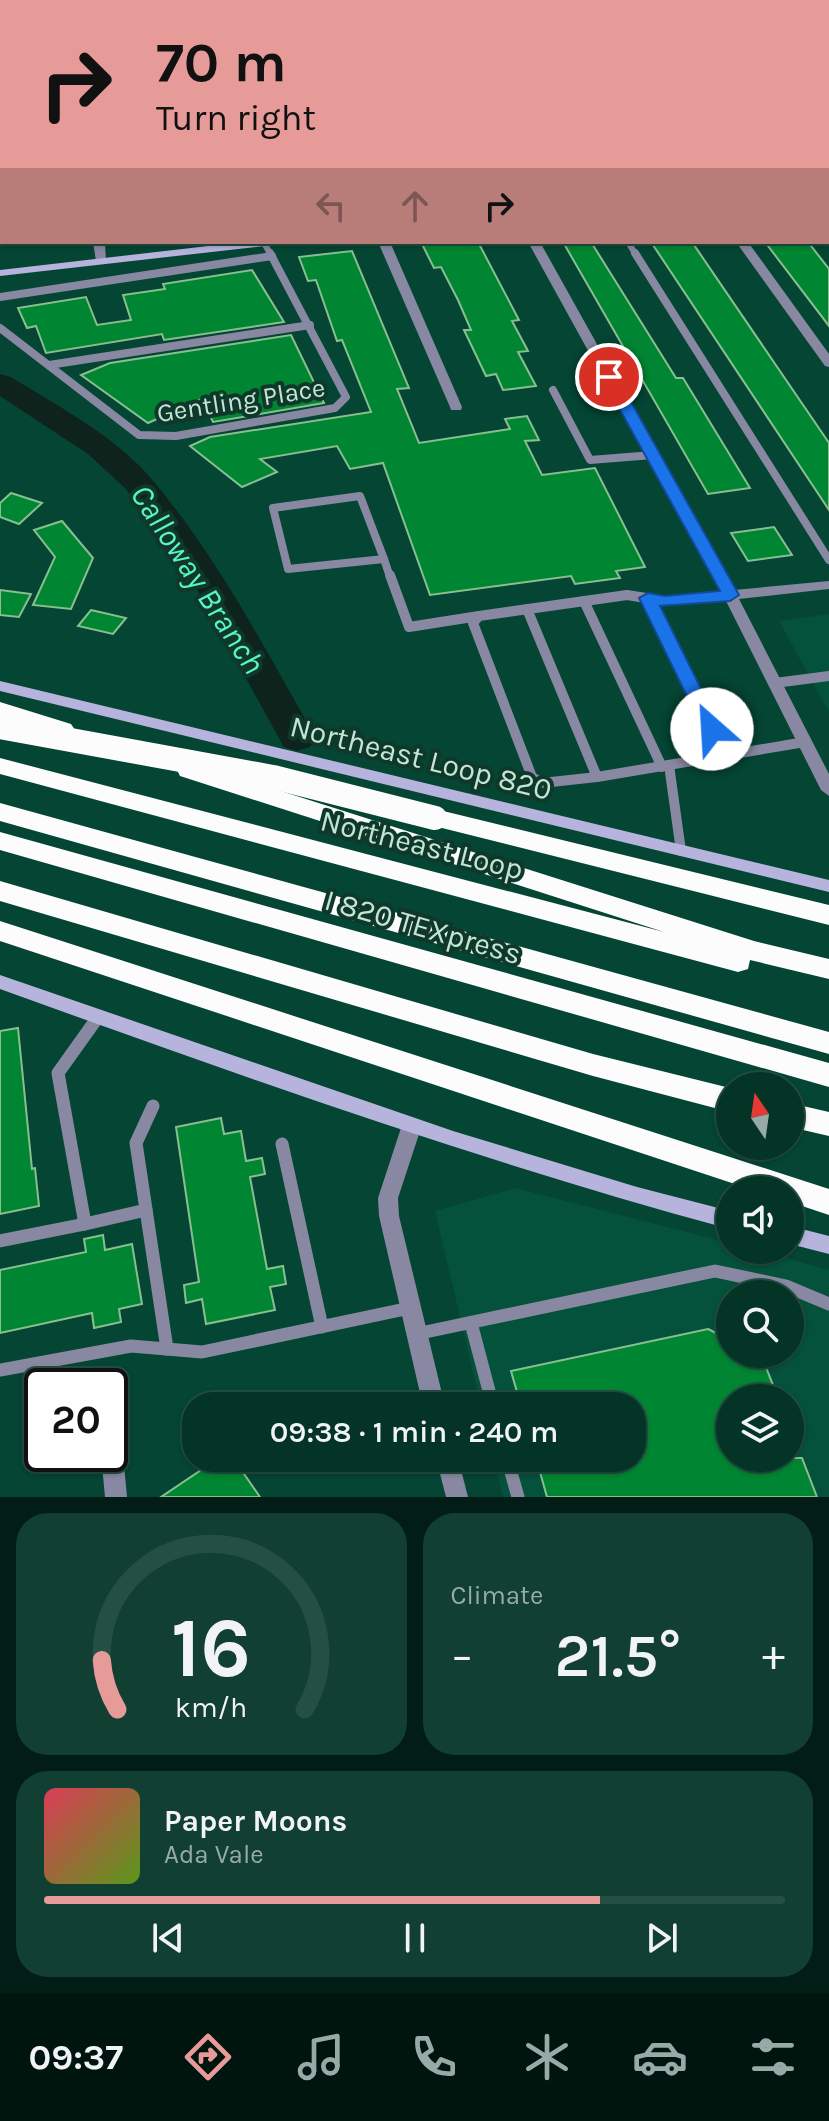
<!DOCTYPE html>
<meta charset="utf-8">
<style>
body{margin:0;font-family:Karla,sans-serif;background:#113f32;color:#f1f3f6;height:100vh;display:flex;flex-direction:column;font-size:30px;white-space:nowrap}
*{box-sizing:border-box;margin:0}
p{font-size:26px;color:#97aaa7}
.icon{flex:none;width:44px;height:44px;fill:none;stroke:currentColor;stroke-width:2;stroke-linecap:round;stroke-linejoin:round}
.map{position:relative;height:1497px;overflow:hidden}
.side{display:flex;flex-direction:column;gap:16px;padding:16px;background:#021d15;flex:1}
.side>*{flex:none}
.guide{position:absolute;left:0px;top:0px;width:830px;height:244px;box-shadow:0 2px 6px #0004,0 0 0 2px #244f43;background:#e69b98;color:#111;overflow:hidden}
.needle{width:52px;rotate:347deg}
.tools{position:absolute;left:716px;top:1072px;display:grid;gap:16px}
.tools a{display:grid;place-items:center;width:88px;height:88px;border-radius:50%;background:#033426;box-shadow:0 2px 6px #0004,0 0 0 2px #244f43;font-size:40px}
.speed{position:absolute;left:24px;top:1368px;display:flex;gap:16px;font-size:40px;font-weight:700;text-align:center}
.speed>*{display:grid;place-content:center;width:104px;height:104px;border-radius:50%;background:#033426;box-shadow:0 2px 6px #0004,0 0 0 2px #244f43;line-height:1}
.speed .limit{border:4px solid #111;border-radius:12px;background:#fff;color:#111}
.pin{position:absolute;display:grid;place-items:center;width:68px;height:68px;color:#fff;margin:-34px;border:4px solid #fff;border-radius:50%;box-shadow:0 2px 8px #0007}
.me{position:absolute;width:88px;margin:-44px;rotate:334deg;stroke-linejoin:round;filter:drop-shadow(0 0 6px #0008)}
.turn{display:flex;align-items:center;gap:28px;height:168px;padding:0 24px;font-size:36px}
.turn .icon{width:104px;height:104px;stroke-width:2.5}
.turn b{display:block;font-size:56px;line-height:68px}
.lanes{display:flex;align-items:center;height:76px;padding:0 24px;background:#0003;justify-content:center;gap:40px;direction:ltr}
.lanes .off{opacity:.35}
.big{font-size:60px;font-weight:600;line-height:1.1}
.side .widget{flex:1;display:flex;flex-direction:column;justify-content:center;gap:12px;min-width:0;padding:0 28px;border-radius:32px;background:#113f32}
.side .dial{align-items:center;gap:0}
.dial svg{height:208px;overflow:visible;fill:none;stroke:#244f43;stroke-width:7;stroke-linecap:round;text-anchor:middle}
.dial text{fill:#f1f3f6;stroke:none}
.song{display:flex;align-items:center;gap:24px}
.cover{width:96px;height:96px;border-radius:12px;background:linear-gradient(135deg,hsl(350 70% 55%),hsl(90 70% 35%))}
.played{height:8px;border-radius:4px;background:linear-gradient(90deg,#e69b98 75%,#244f43 75%)}
.keys{display:flex;justify-content:space-around;direction:ltr}
.heat{display:flex;justify-content:space-between;align-items:center;font-size:44px;direction:ltr}
.side .tiles{flex:1;display:grid;gap:16px;grid-template-columns:1fr 1fr}
.widget:last-child{grid-column:span 2}
.trip{position:absolute;left:182px;top:1392px;width:464px;height:80px;border-radius:32px;background:#033426;box-shadow:0 2px 6px #0004,0 0 0 2px #244f43;font-weight:600;line-height:80px;text-align:center}
.tab-bar{display:flex;height:128px;justify-content:space-around;align-items:center;background:#01150f;color:#97aaa7}
.tab-bar .icon{width:56px;height:56px}
.tab-bar .current{color:#e69b98}
.tab-bar b{font-size:36px;color:#f1f3f6}
.map>svg:first-child{display:block}
.built{fill:#04513c;fill-rule:evenodd}
.lines{fill:none;stroke-linecap:round;stroke-linejoin:round}
.river{fill:#0e231b;fill-rule:evenodd}
.building{fill:#008632;stroke:#8abe90;stroke-width:2}
.lane-far3{stroke:#8988a2;stroke-width:6}
.lane-far2{stroke:#8988a2;stroke-width:8}
.lane-far1{stroke:#8988a2;stroke-width:10}
.lane{stroke:#8988a2;stroke-width:13}
.street{fill:#8988a2;fill-rule:evenodd}
.secondary{fill:#b6b4dd;fill-rule:evenodd}
.highway{fill:#fcfcfc;fill-rule:evenodd}
.highway-bridge{stroke:#fcfcfc;stroke-width:24}
.route{fill:#1a73e8;stroke:#114b97;stroke-width:2}
.labels{text-anchor:middle;stroke-width:8;stroke-linejoin:round;paint-order:stroke}
.far-street-label{font-size:26px;fill:#c2e5d6;stroke:#0f382b}
.street-label{font-size:30px;fill:#c2e5d6;stroke:#0f382b}
.water-label{font-size:32px;font-style:italic;fill:#58f5c2;stroke:#0f382b}
</style>
<div class="map">
<svg width="829" height="1497" viewBox="0 0 829 1497">
<rect width="100%" height="100%" fill="#044533"/>
<!-- built -->
<g class="built">
<path d="M829,614v98l-50,-91z"/>
<path d="M515,1188l215,55v7h28l71,20v227h-326l-10,-39h139v-52h-151l-46,-195zM730,1294h60v60h-60zM730,1398h60v60h-60z"/>
</g>
<g class="lines">
<!-- river -->
<path class="river" d="M0,374l11,3c46,29 101,57 138,99 67,78 116,173 167,262l-6,9 -13,4 -13,-4 -87,-157 -71,-101 -38,-35 -88,-58z"/>
</g>
<!-- building -->
<g class="building">
<path d="M478,242l41,78 -7,1 16,30 -10,1 18,34 -33,4 -7,-16 -10,2 -22,-46h7l-13,-30 -17,-33 -7,1 -12,-24z"/>
<path d="M563,242h28l85,136h7l67,110 -42,6z"/>
<path d="M651,242h41l137,201v67z"/>
<path d="M765,242h43l21,27v57z"/>
<path d="M352,251l57,137 -12,1 22,54 91,-14 -5,-10 22,-3 12,24 -14,1 17,34 53,-7 50,99 -29,4 4,7 -45,6 -4,-8 -141,19 -47,-132 -33,6 -13,-23 -77,13 17,13 -35,15 -52,-41 20,-9 161,-25 -29,-72 -5,1 -21,-61 -8,1 -9,-24z"/>
<path d="M252,270l32,52 -120,18 -2,-6 -116,19 -10,-27 -9,2 -9,-20 68,-11 11,28 34,-5 -8,-25 42,-6 -2,-5z"/>
<path d="M291,335l33,68 -111,19 -11,-23 -54,24 -67,-48 29,-12z"/>
<path d="M11,493l31,10 -23,21 -19,-7v-14z"/>
<path d="M62,521l31,37 -22,51 -38,-4 22,-48 -21,-27z"/>
<path d="M774,527l18,28 -44,6 -17,-28z"/>
<path d="M0,590l31,4 -12,23 -19,-2z"/>
<path d="M91,610l35,8 -13,16 -35,-8z"/>
<path d="M18,1028l14,141 3,-1 4,38 -39,8v-183z"/>
<path d="M221,1118l3,16 17,-3 5,30 16,-3 3,16 -15,3 17,92 16,-3 3,18 -16,3 5,23 -69,14 -4,-25 -16,4 -2,-18 15,-3 -23,-155z"/>
<path d="M103,1235l2,15 27,-6 10,60 -23,5 2,13 -27,6 -2,-15 -92,20v-63l86,-18 -2,-13z"/>
<path d="M708,1329l22,11v14l32,3 16,41h-48v60h72l15,39h-270l-11,-39h96v-52h-111l-10,-35z"/>
<path d="M219,1458h14l27,39h-99z"/>
</g>
<g class="lines">
<!-- lane-far3 -->
<g class="lane-far3">
<path d="M628,242l8,13"/>
<path d="M264,243l7,12"/>
</g>
<!-- lane-far2 -->
<g class="lane-far2">
<path d="M635,253l194,307"/>
<path d="M0,297l272,-41"/>
<path d="M0,328l139,107 37,1 159,-28 11,-11 -76,-144"/>
<path d="M49,365l261,-40"/>
<path d="M553,390l37,70 63,-5"/>
<path d="M360,496l24,63 -96,10 -15,-61z"/>
<path d="M384,559l6,18"/>
</g>
<!-- lane-far1 -->
<g class="lane-far1">
<path d="M390,575l19,52 70,-11"/>
<path d="M730,595l-65,6 -38,-6 -148,21 -6,7 59,154 10,6 55,-6 208,-35"/>
<path d="M648,598l77,157"/>
<path d="M584,601l78,166"/>
<path d="M527,609l70,168"/>
<path d="M775,683l54,-7"/>
<path d="M669,765l12,86"/>
</g>
<!-- lane -->
<g class="lane">
<path d="M153,1106l-17,37 31,206"/>
<path d="M282,1144l40,183"/>
<path d="M85,1224l61,-14"/>
<path d="M0,1241l85,-17 -27,-151 40,-56"/>
<path d="M471,1323l22,83"/>
<path d="M416,1334l299,-63 71,15 43,18"/>
<path d="M0,1370l131,-24 71,6 208,-44"/>
<path d="M507,1458l11,39"/>
</g>
<!-- street -->
<g class="street">
<path d="M350,0h10l1,2h-10z"/>
<path d="M620,0h31l-33,2z"/>
<path d="M691,0h10l2,2h-10z"/>
<path d="M2,54v6l-2,1v-6z"/>
<rect x="828" y="122" width="1" height="7"/>
<rect x="0" y="132" width="2" height="6"/>
<path d="M93,242h12l1,21 -10,-2z"/>
<path d="M378,242h12l72,165 -1,3h-10l-1,-3z"/>
<path d="M528,242h12l194,348 95,-9v8l-90,10 90,175v22l-8,-6 -98,-195z"/>
<path d="M736,242h12l81,112v13l-4,-1z"/>
<path d="M411,1120l7,2 3,6 -23,70 1,18 46,190h-22l-44,-190 -1,-18 23,-70 3,-6z"/>
<path d="M110,1422l8,3 3,8 6,64h-22l-4,-43h9z"/>
<path d="M436,1458h22l10,39h-22z"/>
</g>
<!-- secondary -->
<g class="secondary">
<rect x="828" y="179" width="1" height="6"/>
<path d="M243,242h36l-6,3 -273,31v-6z"/>
<path d="M0,681l829,199v12l-829,-201z"/>
<path d="M0,975l453,156 184,56 93,24v18c-248,-67 -489,-153 -730,-240z"/>
<path d="M790,1226l39,10v18l-39,-10z"/>
</g>
<!-- highway -->
<g class="highway">
<path d="M0,702l71,22 4,6 -12,8 -63,-20z"/>
<path d="M0,758l664,174 -484,-156 -3,-6 3,-6 9,-2 565,179 75,18v20l-79,-19 -2,9 -10,3 -738,-198z"/>
<path d="M0,803l829,229v22l-829,-233z"/>
<path d="M435,809l394,96v20l-403,-101 -3,-6 3,-6z"/>
<path d="M0,832l829,231v24l-829,-237z"/>
<path d="M0,881l593,173 137,34v24l-137,-36 -593,-175z"/>
<path d="M0,921l829,268v26l-39,-13v-12h-37l-753,-249z"/>
<path d="M790,1103l39,9v24l-39,-9z"/>
</g>
<!-- highway-bridge -->
<path class="highway-bridge" d="M0,727l273,50 162,41"/>
</g>
<!-- route -->
<path class="route" d="M609,373l8,4 122,218 -9,6 -70,5 61,123 -2,4 -7,2 -9,-6 -64,-131 9,-5 17,3 55,-5 -118,-214z"/>
<g class="labels">
<!-- far-street labels -->
<g class="far-street-label">
<text transform="translate(241 400) rotate(-9)" y="9">Gentling Place</text>
</g>
<!-- street labels -->
<g class="street-label">
<text transform="translate(421 758) rotate(14)" y="10">Northeast Loop 820</text>
<text transform="translate(422 845) rotate(14)" y="10">Northeast Loop</text>
<text transform="translate(423 927) rotate(16)" y="10">I 820 TEXpress</text>
</g>
<!-- water labels -->
<g class="water-label">
<text transform="translate(198 579) rotate(57)" y="11">Calloway Branch</text>
</g>
</g>
</svg>
<div class="tools">
<a><svg class="needle" viewBox="-14 -14 28 28"><path d="M0-13l5 13h-10z" fill="#e53935"/><path d="M0 13l5-13h-10z" fill="#97aaa7"/></svg></a>
<a><svg class="icon" aria-label="sound" viewBox="0 0 24 24"><path d="M4 9h4l5-4v14l-5-4H4zM17 9q2 3 0 6"/></svg></a>
<a><svg class="icon" aria-label="search" viewBox="0 0 24 24"><circle cx="10" cy="10" r="6"/><path d="M15 15l6 6"/></svg></a>
<a><svg class="icon" aria-label="layers" viewBox="0 0 24 24"><path d="M12 4l9 5-9 5-9-5zM3 14l9 5 9-5"/></svg></a>
</div>
<div class="speed"><div class="limit">20</div></div>
<div class="pin" style="left:609px;top:377px;background:#d93025"><svg class="icon" aria-label="arrive" viewBox="0 0 24 24"><path d="M6 21V4h12l-3 4 3 4H6"/></svg></div>
<svg class="me" style="left:712px;top:729px" viewBox="-20 -20 40 40"><circle r="19" fill="#fff"/><path d="M0-13L10 11 0 6-10 11z" fill="#1a73e8"/></svg>
<div class="trip">09:38 · 1 min · 240 m</div>
<div class="guide">
<div class="turn"><svg class="icon" aria-label="right" viewBox="0 0 24 24"><path d="M7 20v-9h11M14 6l5 5-5 5"/></svg><div><b>70 m</b>Turn right</div></div>
<div class="lanes"><svg class="icon off" aria-label="left" viewBox="0 0 24 24"><path d="M17 20v-9H6M10 6l-5 5 5 5"/></svg><svg class="icon off" aria-label="ahead" viewBox="0 0 24 24"><path d="M12 20V5M6 11l6-6 6 6"/></svg><svg class="icon" aria-label="right" viewBox="0 0 24 24"><path d="M7 20v-9h11M14 6l5 5-5 5"/></svg></div>
</div>
</div>
<section class="side">
<div class="tiles">
<div class="widget dial"><svg viewBox="0 0 100 80">
<path d="M14 69A42 42 0 1 1 86 69"/>
<path d="M14 69A42 42 0 0 1 8 50" stroke="#e69b98"/>
<text x="50" y="56" font-size="32" font-weight="700">16</text>
<text x="50" y="72" font-size="11">km/h</text>
</svg></div>
<div class="widget"><p>Climate</p>
<div class="heat"><a>−</a><b class="big">21.5°</b><a>+</a></div>
</div>
<div class="widget">
<div class="song"><i class="cover"></i><div><b>Paper Moons</b><p>Ada Vale</p></div></div>
<div class="played"></div>
<div class="keys"><svg class="icon" aria-label="previous" viewBox="0 0 24 24"><path d="M18 5L8 12l10 7zM5 5v14"/></svg><svg class="icon" aria-label="pause" viewBox="0 0 24 24"><path d="M8 5v14M16 5v14"/></svg><svg class="icon" aria-label="next" viewBox="0 0 24 24"><path d="M6 5l10 7-10 7zM19 5v14"/></svg></div>
</div>
</div>
</section>
<nav class="tab-bar">
<b>09:37</b>
<svg class="icon current" aria-label="directions" viewBox="0 0 24 24"><path d="M12 3l9 9-9 9-9-9zM9 14v-3h6M13 9l2 2-2 2"/></svg>
<svg class="icon" aria-label="music" viewBox="0 0 24 24"><path d="M9 18V5l10-2v13"/><circle cx="6" cy="18" r="3"/><circle cx="16" cy="16" r="3"/></svg>
<svg class="icon" aria-label="phone" viewBox="0 0 24 24"><path d="M5 4h4l2 5-3 2q2 4 5 5l2-3 5 2v4C11 20 4 13 5 4z"/></svg>
<svg class="icon" aria-label="climate" viewBox="0 0 24 24"><path d="M12 3v18M4 7l16 10M4 17L20 7"/></svg>
<svg class="icon" aria-label="car" viewBox="0 0 24 24"><path d="M5 17H2v-5l4-1 3-4h7l3 4 3 1v5h-3M9 17h6M6 11h13"/><circle cx="7" cy="17" r="2"/><circle cx="17" cy="17" r="2"/></svg>
<svg class="icon" aria-label="filters" viewBox="0 0 24 24"><path d="M4 7h16M4 17h16"/><circle cx="9" cy="7" r="2"/><circle cx="15" cy="17" r="2"/></svg>
</nav>
